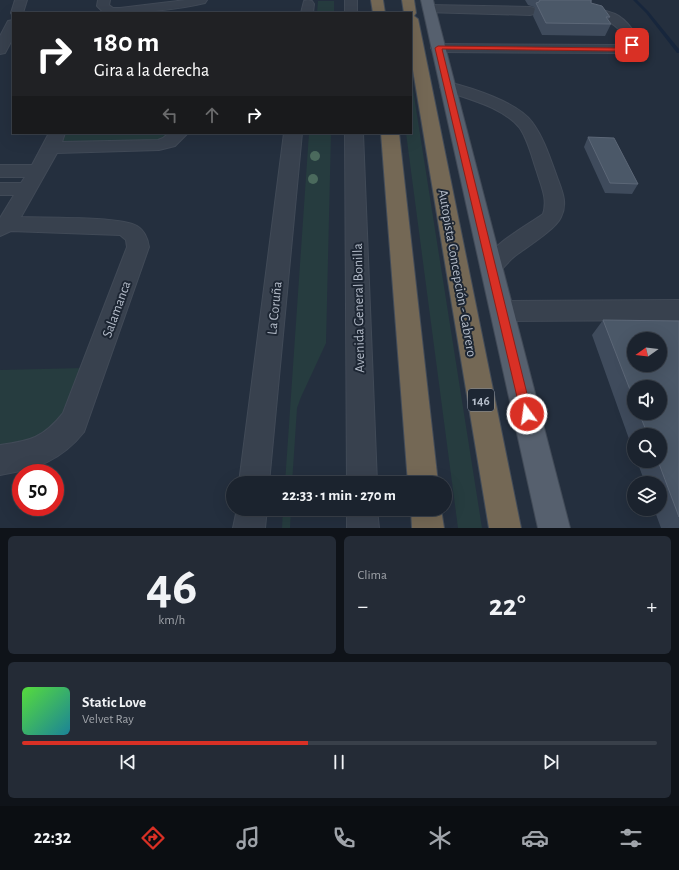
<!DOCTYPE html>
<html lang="es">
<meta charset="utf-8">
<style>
body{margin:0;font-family:"Alegreya Sans",sans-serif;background:#242b36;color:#f1f3f6;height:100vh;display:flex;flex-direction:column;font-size:15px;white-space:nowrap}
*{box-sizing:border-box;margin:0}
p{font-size:13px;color:#a0a4aa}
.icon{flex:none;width:22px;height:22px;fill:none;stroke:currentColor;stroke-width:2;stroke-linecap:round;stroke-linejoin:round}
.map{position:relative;height:528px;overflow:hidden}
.sheet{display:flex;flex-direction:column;gap:8px;padding:8px;background:#0f1319;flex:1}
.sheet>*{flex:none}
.hud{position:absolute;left:12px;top:12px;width:400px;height:122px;border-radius:0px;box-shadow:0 4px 16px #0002,0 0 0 1px #39404a;background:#202124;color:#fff;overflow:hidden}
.needle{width:26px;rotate:256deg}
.controls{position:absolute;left:627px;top:332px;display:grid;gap:8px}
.controls a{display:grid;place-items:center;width:40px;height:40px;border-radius:50%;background:#1b232e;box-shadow:0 4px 16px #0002,0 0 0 1px #39404a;font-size:20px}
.speed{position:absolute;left:12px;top:464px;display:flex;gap:8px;font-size:20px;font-weight:700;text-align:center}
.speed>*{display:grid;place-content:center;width:52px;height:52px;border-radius:50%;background:#1b232e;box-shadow:0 4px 16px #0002,0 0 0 1px #39404a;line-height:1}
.speed .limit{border:6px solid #d22;background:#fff;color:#111}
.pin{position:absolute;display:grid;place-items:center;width:34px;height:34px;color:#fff;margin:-17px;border-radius:8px;box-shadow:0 2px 6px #0006}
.me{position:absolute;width:44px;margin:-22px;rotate:346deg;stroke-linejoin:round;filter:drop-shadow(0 0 3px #0008)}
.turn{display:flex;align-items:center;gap:14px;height:84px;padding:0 16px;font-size:18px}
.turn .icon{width:52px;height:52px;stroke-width:2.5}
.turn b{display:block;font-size:28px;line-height:34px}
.lanes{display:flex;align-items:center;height:38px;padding:0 16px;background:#0003;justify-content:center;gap:20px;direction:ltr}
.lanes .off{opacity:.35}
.big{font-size:30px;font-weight:600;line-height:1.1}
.sheet .card{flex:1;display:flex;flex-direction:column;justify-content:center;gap:6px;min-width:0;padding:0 14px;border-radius:6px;background:#242b36}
.sheet .dial{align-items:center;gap:0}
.dial b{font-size:52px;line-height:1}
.song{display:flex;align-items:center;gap:12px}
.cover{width:48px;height:48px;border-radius:6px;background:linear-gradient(135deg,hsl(110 70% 55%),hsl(190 70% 35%))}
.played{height:4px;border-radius:2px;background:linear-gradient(90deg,#d93025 45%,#39404a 45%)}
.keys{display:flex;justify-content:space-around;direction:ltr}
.heat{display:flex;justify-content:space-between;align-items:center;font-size:22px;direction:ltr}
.sheet .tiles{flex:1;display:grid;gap:8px;grid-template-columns:1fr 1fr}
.card:last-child{grid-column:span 2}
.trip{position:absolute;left:226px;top:476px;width:226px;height:40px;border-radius:20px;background:#1b232e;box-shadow:0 4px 16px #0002,0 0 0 1px #39404a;font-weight:600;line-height:40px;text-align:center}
.tabs{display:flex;height:64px;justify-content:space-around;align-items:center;background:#0b0e12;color:#a0a4aa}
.tabs .icon{width:28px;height:28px}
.tabs .on{color:#d93025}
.tabs b{font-size:18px;color:#f1f3f6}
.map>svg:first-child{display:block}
.green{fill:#263c3f}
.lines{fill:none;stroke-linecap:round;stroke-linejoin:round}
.stream{fill:#17263c;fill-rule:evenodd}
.minor-casing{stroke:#414a57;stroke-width:2}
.major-casing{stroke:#414a57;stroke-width:2}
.highway-casing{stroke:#434c59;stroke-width:2}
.minor{fill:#38414e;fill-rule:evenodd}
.major{fill:#56606e;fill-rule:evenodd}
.highway{fill:#746855;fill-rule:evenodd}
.tree{fill:#4b6a5d}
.wall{fill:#3f4b5c;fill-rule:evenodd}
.building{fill:#4b5868;stroke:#5c6777;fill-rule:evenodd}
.route{fill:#d93025;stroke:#8d1f18}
.labels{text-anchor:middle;stroke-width:4;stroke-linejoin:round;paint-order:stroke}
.shield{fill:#1d2633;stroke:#878f9c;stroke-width:1}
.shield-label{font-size:13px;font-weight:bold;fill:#b4bcc9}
.street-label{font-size:14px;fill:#b4bcc9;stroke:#1d2633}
</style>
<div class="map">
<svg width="679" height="528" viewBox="0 0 679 528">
<rect width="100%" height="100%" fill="#242f3e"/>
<!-- green -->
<g class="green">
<path d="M318,1h16v12h-17z"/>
<path d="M411,77l71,451h-24l-52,-395h5z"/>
<path d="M63,133h110l-8,7 -99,3 -5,-3z"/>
<path d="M309,133h22l-5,210 -25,54 -4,11 -5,75h-7z"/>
<path d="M84,368l-29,64 -55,18v-80z"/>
<path d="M283,509h8l-1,19h-8z"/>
</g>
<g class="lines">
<!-- stream -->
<path class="stream" d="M633,0h4l11,11 31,38v4h-2l-31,-40z"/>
<defs>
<g id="minor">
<path d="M15,0h12l-4,13h-10v3l-2,-3z"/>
<path d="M98,0h12l-1,5 4,3h7l66,-8h21l-2,3c-34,8 -66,10 -101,10l-7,-7z"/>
<path d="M308,0l4,1 2,3 -1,9h-12l3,-12z"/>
<rect x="345" y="0" width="12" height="13"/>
<path d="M429,5l101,2 4,1 2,3 -2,3 -4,1 -105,-3 -2,-3 2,-3z"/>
<path d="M593,8c7,1 15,3 22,6 9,4 28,23 21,34l-11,4 -11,1 -176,-1 -5,-1 -2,-3 2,-3 5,-1 176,1 11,-2c-2,-18 -22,-25 -37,-28l-1,-3 1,-3z"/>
<path d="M13,20v18l-8,15 -5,1v-18l8,-15z"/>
<path d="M448,82c24,6 69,20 84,40 12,16 18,36 25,55 5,14 11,26 4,40 -5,12 -34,30 -46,39 -12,9 -14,22 -32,16l-3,-6c11,-21 43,-38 63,-52 5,-15 -2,-28 -6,-42 -5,-14 -9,-33 -18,-45 -18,-21 -52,-28 -76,-37l-3,-3 3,-3z"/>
<path d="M49,133h16l-3,9 96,-2 5,-2 6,-5h19l-13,13 -16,4 -102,3 -36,64c24,1 99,-1 116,9 7,4 11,13 12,21l-65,185c-23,29 -48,37 -84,43v-30c30,-4 43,-7 63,-32l64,-166 -1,-7 -6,-5 -109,-4 -11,5v-18l14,-23h-14v-12h21l4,-6h-25v-12h32z"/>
<path d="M284,133h18l-33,350h-30z"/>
<path d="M345,133h18l14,350h-30z"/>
<path d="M679,300v20l-177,1 -8,-3 -4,-7 4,-7 8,-3z"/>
<path d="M237,509h30l-2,19h-32z"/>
<path d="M347,509h30l2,19h-32z"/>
</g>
<path id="major" d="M421,0h12l137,528h-32z"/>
<g id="highway">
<path d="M371,0h12l2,13h-12z"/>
<path d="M402,0h12l2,13 -2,3 4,3 103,509h-32l-78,-470v-45h-7z"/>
<path d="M381,133h18l39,350h-30z"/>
<path d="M411,509h30l3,19h-32z"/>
</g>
</defs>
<!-- minor casing -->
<use href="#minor" class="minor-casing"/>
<!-- major casing -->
<use href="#major" class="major-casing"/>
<!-- highway casing -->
<use href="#highway" class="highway-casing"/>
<!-- minor -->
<use href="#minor" class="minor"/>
<!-- major -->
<use href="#major" class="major"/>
<!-- highway -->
<use href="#highway" class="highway"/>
</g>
<!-- trees -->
<g class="tree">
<circle cx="315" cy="156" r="5"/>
<circle cx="313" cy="179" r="5"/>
</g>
<!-- wall -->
<g class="wall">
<path d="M525,0h67l-1,3 19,14 -2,3 3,4 -6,12 -63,-1 -9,-19 2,-8 -1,-1 -6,-2z"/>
<path d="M588,137l50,47 -6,10 -27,-1 -21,-46z"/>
<path d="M603,320l76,1v207h-18l-7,-19h6v-26h-15l-8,-22h23v-26h-26v18l-42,-118zM634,387l26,26h-26z"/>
</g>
<!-- building -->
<g class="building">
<path d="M540,0h51v3l11,3 8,11h-4l5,7 -65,-1 -10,-20 3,-1z"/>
<path d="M588,137l26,1 24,46 -28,-1z"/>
<path d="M603,320l76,1v196l-21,-56h2v-26h-12l-9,-22h21v-26h-26v13zM634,339h26v26h-26z"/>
</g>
<!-- route -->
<path class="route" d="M632,43l2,2 -7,5 -13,1 -172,-2 90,365 -1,4 -4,2 -4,-2 -2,-4 -86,-366 3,-2 176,2 10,-1z"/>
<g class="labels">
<!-- shield labels -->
<rect class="shield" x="468" y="389" width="26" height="22" rx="3"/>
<g class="shield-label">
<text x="481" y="405">146</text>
</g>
<!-- street labels -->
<g class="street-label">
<text transform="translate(458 273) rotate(80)" y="5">Autopista Concepción - Cabrero</text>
<text transform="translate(274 308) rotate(-84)" y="5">La Coruña</text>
<text transform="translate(358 308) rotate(-91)" y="5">Avenida General Bonilla</text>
<text transform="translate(116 309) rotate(-70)" y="5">Salamanca</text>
</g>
</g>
</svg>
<div class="controls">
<a><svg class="needle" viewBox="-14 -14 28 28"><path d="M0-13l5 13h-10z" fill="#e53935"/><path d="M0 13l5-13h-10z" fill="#a0a4aa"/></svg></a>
<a><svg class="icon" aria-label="sound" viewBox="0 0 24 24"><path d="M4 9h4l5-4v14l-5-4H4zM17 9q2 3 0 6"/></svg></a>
<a><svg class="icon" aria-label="search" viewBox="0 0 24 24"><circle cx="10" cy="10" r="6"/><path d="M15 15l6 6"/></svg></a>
<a><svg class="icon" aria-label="layers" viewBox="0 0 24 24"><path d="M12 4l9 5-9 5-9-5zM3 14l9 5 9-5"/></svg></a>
</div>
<div class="speed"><div class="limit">50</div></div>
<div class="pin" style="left:632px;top:45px;background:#d93025"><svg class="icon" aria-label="arrive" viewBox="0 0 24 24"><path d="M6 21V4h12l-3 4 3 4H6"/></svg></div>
<svg class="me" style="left:527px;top:414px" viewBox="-20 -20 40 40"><circle r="17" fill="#d93025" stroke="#fff" stroke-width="3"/><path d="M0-11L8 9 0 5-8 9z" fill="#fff"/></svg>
<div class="trip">22:33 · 1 min · 270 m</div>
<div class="hud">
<div class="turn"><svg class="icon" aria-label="right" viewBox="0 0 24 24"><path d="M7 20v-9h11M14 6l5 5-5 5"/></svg><div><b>180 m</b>Gira a la derecha</div></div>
<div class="lanes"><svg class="icon off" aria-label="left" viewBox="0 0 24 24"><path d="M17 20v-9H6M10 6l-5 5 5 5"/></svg><svg class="icon off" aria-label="ahead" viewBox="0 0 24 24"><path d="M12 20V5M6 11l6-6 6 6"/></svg><svg class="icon" aria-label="right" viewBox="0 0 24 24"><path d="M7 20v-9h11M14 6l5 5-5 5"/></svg></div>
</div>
</div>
<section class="sheet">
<div class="tiles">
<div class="card dial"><b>46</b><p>km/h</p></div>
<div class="card"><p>Clima</p>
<div class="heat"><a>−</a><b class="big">22°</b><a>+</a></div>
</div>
<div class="card">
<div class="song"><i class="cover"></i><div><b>Static Love</b><p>Velvet Ray</p></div></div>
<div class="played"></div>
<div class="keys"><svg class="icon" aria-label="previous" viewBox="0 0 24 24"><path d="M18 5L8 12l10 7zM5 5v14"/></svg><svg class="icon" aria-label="pause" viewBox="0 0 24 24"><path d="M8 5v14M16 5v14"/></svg><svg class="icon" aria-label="next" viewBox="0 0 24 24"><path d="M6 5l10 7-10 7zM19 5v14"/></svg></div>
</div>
</div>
</section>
<nav class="tabs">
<b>22:32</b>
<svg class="icon on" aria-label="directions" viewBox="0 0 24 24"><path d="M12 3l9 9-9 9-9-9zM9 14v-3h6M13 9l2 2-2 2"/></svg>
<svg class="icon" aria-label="music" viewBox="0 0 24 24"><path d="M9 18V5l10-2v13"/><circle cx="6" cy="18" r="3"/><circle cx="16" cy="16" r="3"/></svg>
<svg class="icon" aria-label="phone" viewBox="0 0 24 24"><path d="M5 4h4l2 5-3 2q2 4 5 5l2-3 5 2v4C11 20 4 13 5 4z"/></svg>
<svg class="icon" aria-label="climate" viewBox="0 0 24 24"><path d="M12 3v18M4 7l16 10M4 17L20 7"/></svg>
<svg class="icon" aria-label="car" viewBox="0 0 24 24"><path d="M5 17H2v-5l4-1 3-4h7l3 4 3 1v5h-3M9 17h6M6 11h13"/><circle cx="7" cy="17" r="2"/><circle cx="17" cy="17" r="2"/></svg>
<svg class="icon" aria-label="filters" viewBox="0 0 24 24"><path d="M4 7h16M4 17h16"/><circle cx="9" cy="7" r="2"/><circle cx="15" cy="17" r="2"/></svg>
</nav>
